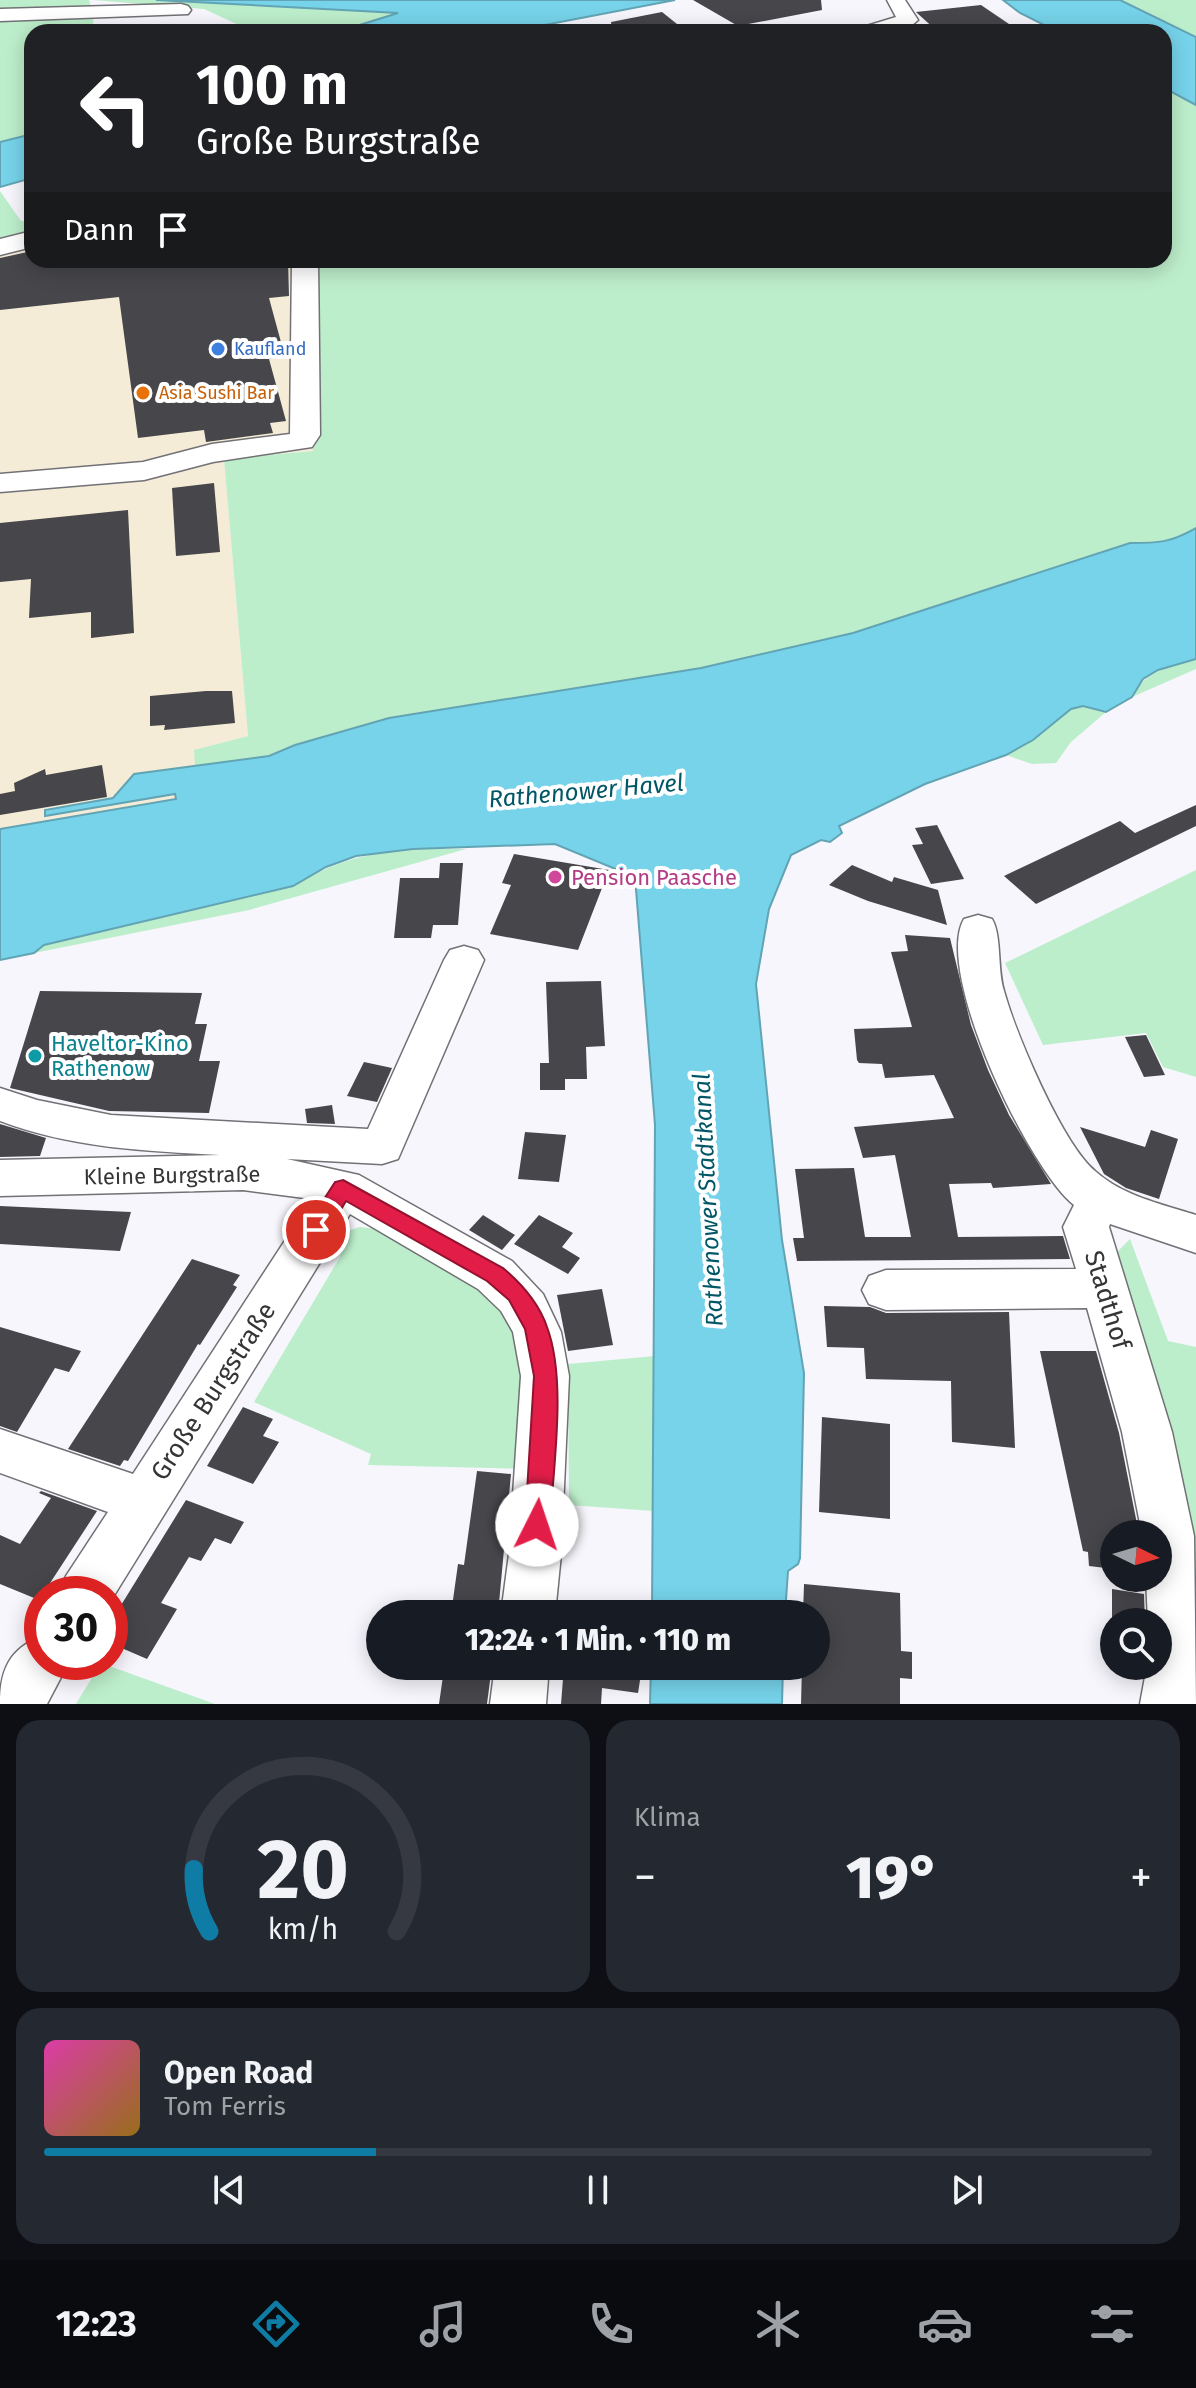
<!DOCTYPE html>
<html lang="de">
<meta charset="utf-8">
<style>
body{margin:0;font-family:"Fira Sans",sans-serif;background:#242831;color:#f1f3f6;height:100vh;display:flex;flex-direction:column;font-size:30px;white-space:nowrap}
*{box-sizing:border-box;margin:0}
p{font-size:26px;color:#9ea1a6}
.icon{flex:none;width:44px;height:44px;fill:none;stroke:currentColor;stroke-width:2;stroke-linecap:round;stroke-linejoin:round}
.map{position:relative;height:1704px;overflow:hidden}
.details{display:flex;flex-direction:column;gap:16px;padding:16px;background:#0d0f14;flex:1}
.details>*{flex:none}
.hud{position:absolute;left:24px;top:24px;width:1148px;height:244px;border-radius:24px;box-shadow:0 4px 20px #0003;background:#202124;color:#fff;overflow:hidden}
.needle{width:52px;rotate:95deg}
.controls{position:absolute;left:1100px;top:1520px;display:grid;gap:16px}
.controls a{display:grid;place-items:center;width:72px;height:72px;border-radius:50%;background:#171b24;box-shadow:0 4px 20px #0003;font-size:40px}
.speed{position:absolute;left:24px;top:1576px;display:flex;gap:16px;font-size:40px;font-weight:700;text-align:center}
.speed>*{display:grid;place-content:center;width:104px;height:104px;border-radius:50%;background:#171b24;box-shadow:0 4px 20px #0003;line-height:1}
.speed .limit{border:12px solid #d22;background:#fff;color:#111}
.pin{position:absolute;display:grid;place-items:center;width:68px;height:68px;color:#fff;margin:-34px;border:4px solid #fff;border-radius:50%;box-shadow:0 2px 8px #0007}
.me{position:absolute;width:88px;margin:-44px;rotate:4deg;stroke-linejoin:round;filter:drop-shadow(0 0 6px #0008)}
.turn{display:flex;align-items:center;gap:28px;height:168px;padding:0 40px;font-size:36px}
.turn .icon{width:104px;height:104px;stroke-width:2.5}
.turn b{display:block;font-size:56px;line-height:68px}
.then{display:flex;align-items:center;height:76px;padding:0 40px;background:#0003;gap:16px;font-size:30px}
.big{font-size:60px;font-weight:800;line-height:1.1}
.details .tile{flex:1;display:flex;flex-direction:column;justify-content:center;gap:12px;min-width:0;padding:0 28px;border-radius:24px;background:#242831}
.details .dial{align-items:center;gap:0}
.dial svg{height:208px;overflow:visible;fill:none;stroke:#363941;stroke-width:7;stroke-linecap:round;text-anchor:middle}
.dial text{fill:#f1f3f6;stroke:none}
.song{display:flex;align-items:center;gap:24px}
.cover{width:96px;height:96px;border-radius:12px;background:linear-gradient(135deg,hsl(320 70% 55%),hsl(40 70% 35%))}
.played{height:8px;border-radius:4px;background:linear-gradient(90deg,#0f7ca5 30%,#363941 30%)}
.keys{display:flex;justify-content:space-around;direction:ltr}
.heat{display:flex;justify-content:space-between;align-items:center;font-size:44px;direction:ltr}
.details .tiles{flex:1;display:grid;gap:16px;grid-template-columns:1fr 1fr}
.tile:last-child{grid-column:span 2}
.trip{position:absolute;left:366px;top:1600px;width:464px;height:80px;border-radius:40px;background:#171b24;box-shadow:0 4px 20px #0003;font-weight:800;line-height:80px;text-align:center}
.dock{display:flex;height:128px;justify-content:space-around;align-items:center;background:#090b0e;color:#9ea1a6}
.dock .icon{width:56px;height:56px}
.dock .current{color:#0f7ca5}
.dock b{font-size:36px;color:#f1f3f6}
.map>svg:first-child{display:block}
.commercial{fill:#f5ecd7}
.green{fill:#bdeecb}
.water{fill:#76d3ea;stroke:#62a4b4;stroke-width:2}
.building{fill:#46464b}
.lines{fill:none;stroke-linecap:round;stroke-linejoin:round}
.minor-casing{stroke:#717176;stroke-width:3}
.minor{fill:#fff;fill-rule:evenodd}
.route{fill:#e11d48;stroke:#92132f;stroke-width:2}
.shop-dot{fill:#3f7fe0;stroke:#fff;stroke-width:3}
.food-dot{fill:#e8710a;stroke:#fff;stroke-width:3}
.hotel-dot{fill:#d1479c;stroke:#fff;stroke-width:3}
.culture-dot{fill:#0f9aa8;stroke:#fff;stroke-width:3}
.labels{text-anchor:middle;stroke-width:8;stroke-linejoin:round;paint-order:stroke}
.far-shop-label{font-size:18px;fill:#366cbe;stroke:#fff;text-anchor:start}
.far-food-label{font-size:18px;fill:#c56008;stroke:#fff;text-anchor:start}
.hotel-label{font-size:22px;fill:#b23c85;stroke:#fff;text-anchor:start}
.culture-label{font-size:22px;fill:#0d838f;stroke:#fff;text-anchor:start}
.street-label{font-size:22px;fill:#353537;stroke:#fff}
.water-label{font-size:24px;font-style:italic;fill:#025767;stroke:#fff}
.near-street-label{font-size:26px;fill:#353537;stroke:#fff}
</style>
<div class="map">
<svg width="1196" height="1704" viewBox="0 0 1196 1704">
<rect width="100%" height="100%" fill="#f6f6fc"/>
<!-- commercial -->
<path class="commercial" d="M32,243v17h280l1,191 -89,8 24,277 -53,14v17l-60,7 -22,24 -68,12 1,6 130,-22v5l-176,30v-579z"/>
<!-- green -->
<g class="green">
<path d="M0,0h89l5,16 -2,16h-60v102l-32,8z"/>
<path d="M93,0h63l243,13 -62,19h-83l-50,-23z"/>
<path d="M1120,0h76v37z"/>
<path d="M1164,88l32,17v423c-27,14 -37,15 -66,15l-277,90 -152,35 -312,50 -94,27 -26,11 -74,11 -1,-17 54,-14 -24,-277 89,-8 -1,-191h852z"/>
<path d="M0,191l21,30h11v14l-32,7z"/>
<path d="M1196,659v10l-64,28c13,-26 37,-31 64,-38z"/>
<path d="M1083,706l23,6 -35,30 -15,21 -24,1 -26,-9 27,-15 38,-31z"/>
<path d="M413,849h53l-217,61 -215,43 10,-8 249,-59c47,-27 68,-31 120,-37z"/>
<path d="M1196,870v207l-33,-10 -17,-34 -103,12 -38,-82z"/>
<path d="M360,1227l25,3 97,53 38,40 9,146 -161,-4 3,-11 -117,-52 86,-145 4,-25z"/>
<path d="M1130,1239l38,102 28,6v261l-19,-134 -70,-212z"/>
<path d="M655,1356l-1,155 -85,-6 -1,-141z"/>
<path d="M101,1663l114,41h-139z"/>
</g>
<!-- water -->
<g class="water">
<path d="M156,0h519l-167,32h-171l61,-19z"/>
<path d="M1003,0h117l76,37v68l-32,-17v-56h-106l-38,-19z"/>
<path d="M32,134v44l-32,9v-45z"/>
<path d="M1196,528v131l-38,11 -15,9 -11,18 -26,15 -23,-6 -12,3 -38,31 -27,15 -81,29 -86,42 3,7 -12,9 -9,-2 -30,15 -22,54 -13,75 26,256 22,133 -4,185 -2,6 -10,7 -3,43h-133l3,-489 -20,-248 -80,-33 -142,5 -57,7 -30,11 -33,19 -249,59 -10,8 -34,7v-131l176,-30 -1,-5 -130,22v-6l68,-12 21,-24 135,-18 26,-11 94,-27 312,-50 152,-35 277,-90c29,0 39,0 66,-15z"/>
<path d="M651,1666h132l-1,38h-132z"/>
</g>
<!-- building -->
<g class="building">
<path d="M693,0h128l1,10 -84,16z"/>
<path d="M981,5l28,19 -7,1 11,7h-75l-22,-20z"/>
<path d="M662,12l25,20h-75l-1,-10z"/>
<path d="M32,251v9h256l1,36 -20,2 16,59 -16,2 17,62 -16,2 3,10 -67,9 -2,-12 -66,8 -19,-141 -119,13v-52z"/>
<path d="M214,483l6,69 -44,4 -4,-68z"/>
<path d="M128,510l6,123 -43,5v-26l-62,6 2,-39 -31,3v-59z"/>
<path d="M206,691h26l3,32 -71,7 1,-5 -15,1v-30z"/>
<path d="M102,765l5,32 -107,18v-21l15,-3 -1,-8 31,-14 1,6z"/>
<path d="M1196,805v21l-160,78 -32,-28 116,-55 15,12z"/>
<path d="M937,825l27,54 -33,5 -19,-39 11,-1 -8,-16z"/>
<path d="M514,854l95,16 -31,80 -88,-16 21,-49 -9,-2z"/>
<path d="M440,863h23l-5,62h-25l-2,13h-37l6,-60h39z"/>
<path d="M852,865l40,17 2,-5 44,13 9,35 -79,-24 -39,-16z"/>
<path d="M905,935l45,3 21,87 17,45 21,45 42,69 -58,4 -2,-5 -42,1 9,53 105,-1 7,23 -273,2 -4,-23h11l-9,-69 59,-1 11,69h46l-16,-82 -32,3 -9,-31 100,-9 -20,-43 -49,3 -3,-14 -23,-1 -2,-3 -3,-31 58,-2 -21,-75 17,-1z"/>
<path d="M601,981l4,65 -19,1 1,32h-22v11h-25v-27h9l-3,-81z"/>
<path d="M40,991l162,2 -7,31h12l-8,37h21l-11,52 -100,-2 -99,-23z"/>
<path d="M1146,1035l19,40 -21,2 -19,-40z"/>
<path d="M364,1062l28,6 -15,34 -30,-6z"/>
<path d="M332,1105l3,19 -28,-1 -2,-14z"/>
<path d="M0,1124l46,14 -6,18 -40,1z"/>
<path d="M1080,1127l65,20 6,-17 27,9 -19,60 -33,-11 -22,-14z"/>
<path d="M525,1132l41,3 -7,47 -41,-3z"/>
<path d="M0,1206l131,6 -11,39 -120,-7z"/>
<path d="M483,1215l32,20 -13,15 -33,-20z"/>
<path d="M539,1215l34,18 -11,14 18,11 -12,16 -54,-30z"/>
<path d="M192,1259l48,16 -7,10 4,2 -37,58 -2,-1 -70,117 -4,-1 -4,6 -52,-17z"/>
<path d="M602,1289l11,56 -45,6 -11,-56z"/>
<path d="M824,1306l46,1 16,6 123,-1 6,136 -63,-6 -1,-61 -85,-2 -2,-31 -37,-1z"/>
<path d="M0,1327l81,24 -12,21 -14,-4 -38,64 -17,-6z"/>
<path d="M1040,1351h56l23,82 20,101h-25v35l-25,-3 -1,-14 -5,-1z"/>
<path d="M243,1407l30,12 -10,17 16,6 -26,42 -46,-18z"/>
<path d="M822,1417l68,7v95l-71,-7z"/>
<path d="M477,1471l34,3 -13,140h-47l7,-50 6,1z"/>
<path d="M41,1491l56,20 -58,89 -39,-16v-49l20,9 31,-46 -12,-5z"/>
<path d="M186,1500l58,22 -13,22 -16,-6 -14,23 -12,-4 -28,46 16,6 -30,50 -37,-16v-20z"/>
<path d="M804,1584l96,9 1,58 11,1v27l-12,-1v26h-99l1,-38h14v-52h-13z"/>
<path d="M1112,1589l32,5 1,28 -33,-4z"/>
<path d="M564,1666h58v5l19,3 -3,19 -36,-5 -1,16h-40z"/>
<path d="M444,1669l47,4 -4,31h-48z"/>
</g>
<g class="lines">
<defs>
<g id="minor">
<path d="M887,0h18l13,20c-14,15 -42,12 -61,12l3,-4 36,-11z"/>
<path d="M181,4l7,2 3,4 -3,4 -188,7v-12z"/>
<path d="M32,231v16l-32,8v-16z"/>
<path d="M292,260h26l2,175 -8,12 -99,15 -69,18 -144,12v-18l143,-12 69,-18 78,-10z"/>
<path d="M978,915l14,4c10,17 5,50 12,72 12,43 58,152 91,180 28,25 66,33 101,44v38l-86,-29 -1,3 63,205 22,104 2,168h-56l7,-38h11v-44h-10l-2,-44h12v-44h-16l-20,-102 -35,-124 -201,2 -17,-6 -7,-14 7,-14 17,-6 190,-1 -13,-42 11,-22c-44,-34 -141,-233 -110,-286z"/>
<path d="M464,946l14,4 6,10 -86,199 -16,5 -95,-5 72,16 153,86 31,33 18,38 8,44 -8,178 -6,60h-54l8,-60 12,-178 -8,-44 -12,-21 -23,-22 -128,-75 -240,388v-8h-52l8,-18 42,-64 -108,-39v-44l133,45 179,-275 -69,-9 -243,6v-36l220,-5c-75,-4 -149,-7 -220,-34v-33l37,12 74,15 257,14 76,-169 6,-10z"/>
<path d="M42,1636v26h27l-22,42h-47c0,-34 9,-55 42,-68z"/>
<path d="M495,1666h54l-3,38h-56z"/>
</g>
</defs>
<!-- minor casing -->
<use href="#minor" class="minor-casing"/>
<!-- minor -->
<use href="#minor" class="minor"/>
</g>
<!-- route -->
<path class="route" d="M343,1180l160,88c19,16 36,35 44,59 20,53 6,140 3,198l-4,8 -9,3 -8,-3 -4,-8 9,-149 -9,-47 -16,-29 -22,-19 -141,-80c-9,14 -18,42 -38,35l-3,-6 3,-6 27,-42z"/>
<!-- markers -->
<circle class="shop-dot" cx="218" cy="349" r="8"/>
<circle class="food-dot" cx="143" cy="393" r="8"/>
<circle class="hotel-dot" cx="555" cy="877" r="8"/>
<circle class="culture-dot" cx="35" cy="1056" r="8"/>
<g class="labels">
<!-- far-shop labels -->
<g class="far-shop-label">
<text x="234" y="355">Kaufland</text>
</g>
<!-- far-food labels -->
<g class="far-food-label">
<text x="159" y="399">Asia Sushi Bar</text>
</g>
<!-- hotel labels -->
<g class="hotel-label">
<text x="571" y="885">Pension Paasche</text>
</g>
<!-- culture labels -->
<g class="culture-label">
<text x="51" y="1051">Haveltor-Kino<tspan x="51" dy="25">Rathenow</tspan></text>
</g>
<!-- street labels -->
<g class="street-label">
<text transform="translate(172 1175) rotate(-1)" y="8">Kleine Burgstraße</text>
</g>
<!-- water labels -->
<g class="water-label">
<text transform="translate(586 791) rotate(-5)" y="8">Rathenower Havel</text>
<text transform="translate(708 1200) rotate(-93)" y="8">Rathenower Stadtkanal</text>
</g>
<!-- near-street labels -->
<g class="near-street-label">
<text transform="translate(1108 1300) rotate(73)" y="9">Stadthof</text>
<text transform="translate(213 1391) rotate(-57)" y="9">Große Burgstraße</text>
</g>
</g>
</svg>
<div class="controls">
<a><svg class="needle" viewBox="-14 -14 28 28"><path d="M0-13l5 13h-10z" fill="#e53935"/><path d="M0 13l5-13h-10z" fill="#9ea1a6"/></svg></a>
<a><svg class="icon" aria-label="search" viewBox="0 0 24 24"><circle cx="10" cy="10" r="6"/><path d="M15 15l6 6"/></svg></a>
</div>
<div class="speed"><div class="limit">30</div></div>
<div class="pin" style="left:316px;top:1230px;background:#d93025"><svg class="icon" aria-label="arrive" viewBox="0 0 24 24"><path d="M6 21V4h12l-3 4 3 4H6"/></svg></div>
<svg class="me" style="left:537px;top:1525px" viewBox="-20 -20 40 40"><circle r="19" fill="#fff"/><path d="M0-13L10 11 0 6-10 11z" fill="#e11d48"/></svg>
<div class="trip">12:24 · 1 Min. · 110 m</div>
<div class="hud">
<div class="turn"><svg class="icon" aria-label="left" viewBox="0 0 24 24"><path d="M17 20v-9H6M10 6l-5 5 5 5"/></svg><div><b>100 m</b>Große Burgstraße</div></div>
<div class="then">Dann<svg class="icon" aria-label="arrive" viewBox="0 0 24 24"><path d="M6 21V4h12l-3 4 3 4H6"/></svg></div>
</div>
</div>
<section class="details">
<div class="tiles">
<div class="tile dial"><svg viewBox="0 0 100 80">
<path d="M14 69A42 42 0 1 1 86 69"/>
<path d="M14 69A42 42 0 0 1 8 45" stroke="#0f7ca5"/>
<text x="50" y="56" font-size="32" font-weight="700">20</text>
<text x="50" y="72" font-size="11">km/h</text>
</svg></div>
<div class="tile"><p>Klima</p>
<div class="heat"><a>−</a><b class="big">19°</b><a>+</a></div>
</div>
<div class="tile">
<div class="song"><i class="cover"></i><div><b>Open Road</b><p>Tom Ferris</p></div></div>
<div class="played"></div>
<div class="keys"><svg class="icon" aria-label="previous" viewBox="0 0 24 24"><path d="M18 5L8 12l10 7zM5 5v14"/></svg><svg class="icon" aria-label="pause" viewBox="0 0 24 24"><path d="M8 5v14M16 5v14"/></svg><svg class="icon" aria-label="next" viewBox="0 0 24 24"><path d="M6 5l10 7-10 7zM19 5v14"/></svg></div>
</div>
</div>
</section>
<nav class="dock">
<b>12:23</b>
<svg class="icon current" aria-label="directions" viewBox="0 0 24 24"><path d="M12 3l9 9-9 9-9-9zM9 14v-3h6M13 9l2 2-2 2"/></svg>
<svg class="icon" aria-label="music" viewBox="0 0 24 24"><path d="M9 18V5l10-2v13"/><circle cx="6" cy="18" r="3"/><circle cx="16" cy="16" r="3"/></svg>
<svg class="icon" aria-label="phone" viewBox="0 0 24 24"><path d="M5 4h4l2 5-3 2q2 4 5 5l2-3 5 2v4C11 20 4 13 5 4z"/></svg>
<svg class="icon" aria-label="climate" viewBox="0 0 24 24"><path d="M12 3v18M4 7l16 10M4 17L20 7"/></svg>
<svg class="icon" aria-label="car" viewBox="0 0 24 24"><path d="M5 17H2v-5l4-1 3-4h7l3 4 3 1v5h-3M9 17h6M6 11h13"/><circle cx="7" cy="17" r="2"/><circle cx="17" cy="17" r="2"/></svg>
<svg class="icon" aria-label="filters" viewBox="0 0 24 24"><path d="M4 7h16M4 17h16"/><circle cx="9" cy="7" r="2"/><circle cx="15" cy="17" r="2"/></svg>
</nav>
